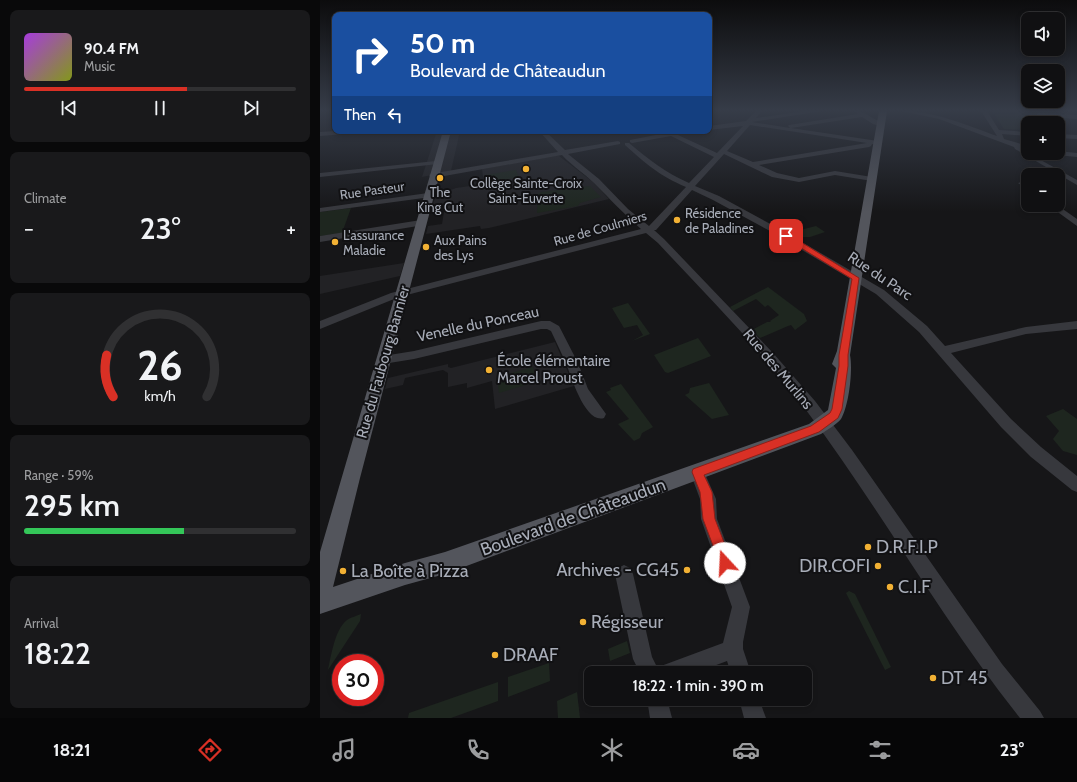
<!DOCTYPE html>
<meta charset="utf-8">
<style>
body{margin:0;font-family:Cabin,sans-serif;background:#19191b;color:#f1f3f6;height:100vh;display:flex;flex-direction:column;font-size:15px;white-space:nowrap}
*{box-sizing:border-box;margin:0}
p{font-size:13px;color:#9c9d9f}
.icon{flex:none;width:22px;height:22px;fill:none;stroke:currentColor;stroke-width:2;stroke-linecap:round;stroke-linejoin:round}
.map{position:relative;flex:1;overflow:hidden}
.sheet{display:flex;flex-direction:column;gap:10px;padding:10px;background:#09090a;width:320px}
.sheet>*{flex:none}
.guide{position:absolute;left:12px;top:12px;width:380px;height:122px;border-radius:8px;box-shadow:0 2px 6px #0003,0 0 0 1px #303032;background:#1a4fa0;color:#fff;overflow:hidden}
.controls{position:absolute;left:701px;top:12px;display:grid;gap:8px}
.controls a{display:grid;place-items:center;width:44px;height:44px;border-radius:8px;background:#101012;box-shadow:0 2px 6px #0003,0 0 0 1px #303032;font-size:20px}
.speed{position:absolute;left:12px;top:654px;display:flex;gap:8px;font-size:20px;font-weight:700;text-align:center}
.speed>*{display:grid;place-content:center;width:52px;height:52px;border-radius:50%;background:#101012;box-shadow:0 2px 6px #0003,0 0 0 1px #303032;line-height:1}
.speed .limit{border:6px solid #d22;background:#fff;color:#111}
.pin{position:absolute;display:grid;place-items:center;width:34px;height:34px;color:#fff;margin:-17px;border-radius:8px;box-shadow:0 2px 6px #0006}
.me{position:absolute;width:44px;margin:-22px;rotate:340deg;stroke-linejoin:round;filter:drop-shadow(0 0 3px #0008)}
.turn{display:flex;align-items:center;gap:14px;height:84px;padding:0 12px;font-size:18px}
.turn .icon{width:52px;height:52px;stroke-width:2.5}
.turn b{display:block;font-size:28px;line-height:34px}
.then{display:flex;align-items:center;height:38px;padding:0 12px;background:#0003;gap:8px;font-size:15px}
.big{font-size:30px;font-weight:600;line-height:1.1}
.sheet .card{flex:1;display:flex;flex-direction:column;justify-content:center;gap:6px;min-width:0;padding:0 14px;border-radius:8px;background:#19191b}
.sheet .dial{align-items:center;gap:0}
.dial svg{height:104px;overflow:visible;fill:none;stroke:#303032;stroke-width:7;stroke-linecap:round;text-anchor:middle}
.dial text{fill:#f1f3f6;stroke:none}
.song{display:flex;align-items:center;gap:12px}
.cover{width:48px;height:48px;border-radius:6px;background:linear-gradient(135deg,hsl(280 70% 55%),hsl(70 70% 35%))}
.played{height:4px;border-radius:2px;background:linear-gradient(90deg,#d93025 60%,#303032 60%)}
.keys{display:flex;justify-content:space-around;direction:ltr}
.heat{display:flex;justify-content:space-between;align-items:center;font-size:22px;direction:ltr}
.charge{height:6px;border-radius:3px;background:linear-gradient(90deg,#34c759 59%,#303032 0)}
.trip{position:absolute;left:264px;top:666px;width:228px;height:40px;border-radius:8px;background:#101012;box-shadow:0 2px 6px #0003,0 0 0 1px #303032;font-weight:600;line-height:40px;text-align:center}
.menu{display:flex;height:64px;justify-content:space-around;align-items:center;background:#060607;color:#9c9d9f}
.menu .icon{width:28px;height:28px}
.menu .active{color:#d93025}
.menu b{font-size:18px;color:#f1f3f6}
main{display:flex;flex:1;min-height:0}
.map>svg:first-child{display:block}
.built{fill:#222225}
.green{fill:#1e261f}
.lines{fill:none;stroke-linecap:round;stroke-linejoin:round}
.minor{fill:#37383d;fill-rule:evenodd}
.major{fill:#53555c;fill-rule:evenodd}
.route{fill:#d93025;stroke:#8d1f18}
.poi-dot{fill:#f2b134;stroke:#111113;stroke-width:1.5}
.labels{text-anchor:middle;stroke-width:4;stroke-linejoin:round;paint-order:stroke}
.far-poi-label{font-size:13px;fill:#a8adb8;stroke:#111113;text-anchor:start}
.far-street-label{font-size:13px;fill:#a8adb8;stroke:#111113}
.street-label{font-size:15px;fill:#a8adb8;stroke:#111113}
.poi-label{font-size:15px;fill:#a8adb8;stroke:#111113;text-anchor:start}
.near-street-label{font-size:18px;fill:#a8adb8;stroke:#111113}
.near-poi-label{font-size:18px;fill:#a8adb8;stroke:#111113;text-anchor:start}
</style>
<main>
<section class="sheet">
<div class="card">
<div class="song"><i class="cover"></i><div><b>90.4 FM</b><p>Music</p></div></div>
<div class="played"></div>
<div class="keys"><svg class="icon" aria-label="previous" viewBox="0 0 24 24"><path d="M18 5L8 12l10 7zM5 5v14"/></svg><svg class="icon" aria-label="pause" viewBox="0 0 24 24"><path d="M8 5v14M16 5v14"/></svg><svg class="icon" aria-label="next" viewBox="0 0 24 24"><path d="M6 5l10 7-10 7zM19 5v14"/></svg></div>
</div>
<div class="card"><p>Climate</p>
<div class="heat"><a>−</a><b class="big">23°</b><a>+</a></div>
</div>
<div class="card dial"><svg viewBox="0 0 100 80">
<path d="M14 69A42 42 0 1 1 86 69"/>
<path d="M14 69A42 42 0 0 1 9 37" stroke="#d93025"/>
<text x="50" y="56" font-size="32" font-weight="700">26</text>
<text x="50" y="72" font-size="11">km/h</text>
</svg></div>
<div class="card"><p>Range · 59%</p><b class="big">295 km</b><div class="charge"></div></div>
<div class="card"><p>Arrival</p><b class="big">18:22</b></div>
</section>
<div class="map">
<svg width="757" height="718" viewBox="0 0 757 718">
<rect width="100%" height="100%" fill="#161618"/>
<!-- built -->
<g class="built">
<path d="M117,131h23l-9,40 -29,6z"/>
<path d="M235,156h4l34,26 16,17 -120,29 -8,1 -1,-3 -54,8 2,-8 14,-2 3,-18 -13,1 3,-9 12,-2 1,-5 8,-3 28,-4 -2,-15z"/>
<path d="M84,263l-4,13 -80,18v-18z"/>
<path d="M235,342l19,44 -79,23 -3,-28 -25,7v-5l-19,4v-14l-5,-3 -38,8 -2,7 -18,4 3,-11 60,-14v3l3,1z"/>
</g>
<!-- green -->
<g class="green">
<path d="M672,111h27l11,12h-2v7l-24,-1z"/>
<path d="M196,170l3,7 -33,6 -1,-8z"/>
<path d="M270,186l11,11 -21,6 -2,3 -41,7 1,-19 3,-2z"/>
<path d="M31,208l-9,25 -22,3v-24z"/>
<path d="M496,226l9,6 -15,5h-12l5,-2 -7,-4z"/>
<path d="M448,287l36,27 3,7 -12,9 -4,-5 -3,1 -28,12 -8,-8 15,-8h4l-1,-1 9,-6 -11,-10 -3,2 -9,-8 -23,12 -3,-4z"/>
<path d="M308,303l22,31 -18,7 11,-6 -6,-10 -13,3 -12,-20z"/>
<path d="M378,338l13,18 -43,17 -3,-1 -11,-17z"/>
<path d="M213,367l3,15 -37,11 -2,-16z"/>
<path d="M389,383l20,32 -17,4 -27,-24 4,-2 1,-5z"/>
<path d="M301,384l32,43 -11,6 -2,5 -6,3 -16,-17 11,-5 -23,-27 5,-2 -1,-2z"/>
<path d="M743,409l14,10v36l-14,-4 -10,-12 6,-8 -13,-15z"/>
<path d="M529,591l6,3 36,73 -6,3 -39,-77z"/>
<path d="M41,614l-1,7 -32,49c3,-14 7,-41 19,-50 4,-3 10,-4 14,-6z"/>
<path d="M307,641l3,12 -20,8 -2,-12z"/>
<path d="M229,663l1,18 -42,16v-20z"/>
<path d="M178,682v19l-47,17h-43l1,-5z"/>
<path d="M257,692l3,26h-22l-1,-17z"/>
</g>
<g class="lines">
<!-- minor -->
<g class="minor">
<path d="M436,111h6l-6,7 49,-7h17l-70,11 38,6 -2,-2 1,-1 69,-11 -3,-3c11,0 18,9 28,12l1,1 -3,2 -8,-2 -11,-7 -71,11 87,13 3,2 -3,2 -6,-1 -1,2 -2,1 -110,18 18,8 22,5 36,-7 37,6 4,2 -4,2 -37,-6 -36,7 -27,-5 -48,-23 -29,32 24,10 57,31 108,63 43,36 18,20 81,-19 51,-6v8l-51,5 -75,19 60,66 30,28 36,29v16l-5,-2 -41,-33 -30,-30 -82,-95 -43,-38 -106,-63 -57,-31 -21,-10 -36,40h-2l10,9 109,114 42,48 37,49 150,214 38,47 4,7h-24c-78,-98 -139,-208 -214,-308 -44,-60 -98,-113 -148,-167l-12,-10 -247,64 -79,32v-8l71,-28 250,-64c-17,-15 -31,-30 -47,-46 -10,-10 -22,-17 -32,-28l-129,23 -4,-2 1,-2 128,-22 -19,-21h6l20,19 53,-9 2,1v2l-52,10 31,25 29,30 21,17 37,-39c-26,-11 -40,-23 -61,-42v-2h4c21,17 35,29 60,40l25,-26 -43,-21 -39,7 -2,-1v-2l41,-8 23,-1 -16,4 39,18 26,-27 -34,4v-4l37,-5zM430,125l117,18 -114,19 -26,-11z"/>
<path d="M581,111c34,0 65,14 96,25l-16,-25h6l12,19 29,2v4l-26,-2 2,5 24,7v4l-5,-1 5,4 49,27v5l-62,-36 -1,-2 -75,-28z"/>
<path d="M719,113l38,2v4l-40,-3v-2z"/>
<path d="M15,131h26l-3,2 -38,3v-4z"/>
<path d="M738,134l19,1v4l-19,-1z"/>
<path d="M738,151l19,2v4l-20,-2 -3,-2h4z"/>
<path d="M116,161l2,1v2l-118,13v-4z"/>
<path d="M708,180v10l-10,-7z"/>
<path d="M108,193l4,2 -1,2 -111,15v-4z"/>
<path d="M728,205h9l20,14v7z"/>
<path d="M101,220l4,3 -1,2 -104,17v-6z"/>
<path d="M221,321h9l9,5 19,37 10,26 18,25 -2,4c-19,6 -33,-42 -38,-55 -5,-11 -10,-21 -15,-32l-4,-2h-6l-127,30 -31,5 -4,-1 -2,-3 2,-3 4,-1 31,-5z"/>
<path d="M377,465l5,2 14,32 1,20 33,88 -7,35v7l8,24h-20l-4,-12 -32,12h-55l-7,-14 -18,-85 3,-6 6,-3 6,3 3,6 19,83 7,14 2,-5 62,-23 9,-36 -31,-88 -1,-20 -10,-27 2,-5z"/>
<path d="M327,699h20l5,19h-22z"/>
<path d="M419,699h20l7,19h-22z"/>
</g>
<!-- major -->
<path class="major" d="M559,111h8l-37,244c3,15 -1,51 -9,64 -5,6 -14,11 -20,15l-376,140 -40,11 -85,29v-62l123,-421h8l-91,347 -27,109 72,-24 40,-11 364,-128 19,-14 8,-42 -4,-4 5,-13z"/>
</g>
<!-- sky -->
<linearGradient id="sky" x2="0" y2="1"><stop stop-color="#0c0c0d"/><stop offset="0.52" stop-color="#363c48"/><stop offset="1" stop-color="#363c48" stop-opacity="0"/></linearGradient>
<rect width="757" height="212" fill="url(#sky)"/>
<!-- route -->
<path class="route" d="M463,234h5l71,44 -11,77v11l-6,43 -4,9 -19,14 -115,43 8,17 3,27 17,44 -2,4 -5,2 -4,-2 -18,-48 -3,-27 -8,-20 1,-3 118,-43 19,-13 2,-4 7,-43v-11l13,-76 -69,-42z"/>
<!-- markers -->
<g class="poi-dot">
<circle cx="206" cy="169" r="4"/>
<circle cx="120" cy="178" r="4"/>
<circle cx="357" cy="220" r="4"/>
<circle cx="15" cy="242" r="4"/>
<circle cx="106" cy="247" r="4"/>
<circle cx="169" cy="370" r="4"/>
<circle cx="548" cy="547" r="4"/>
<circle cx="558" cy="566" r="4"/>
<circle cx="367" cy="570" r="4"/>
<circle cx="23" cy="571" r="4"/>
<circle cx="570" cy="587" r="4"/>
<circle cx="263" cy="622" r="4"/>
<circle cx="175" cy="655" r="4"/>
<circle cx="613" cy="678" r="4"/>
</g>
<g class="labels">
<!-- far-poi labels -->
<g class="far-poi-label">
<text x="206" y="188" text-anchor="middle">Collège Sainte-Croix<tspan x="206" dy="15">Saint-Euverte</tspan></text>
<text x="120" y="197" text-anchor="middle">The<tspan x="120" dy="15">King Cut</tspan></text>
<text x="365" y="218">Résidence<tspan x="365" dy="15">de Paladines</tspan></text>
<text x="23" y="240">L'assurance<tspan x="23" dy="15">Maladie</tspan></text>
<text x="114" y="245">Aux Pains<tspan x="114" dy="15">des Lys</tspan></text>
</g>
<!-- far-street labels -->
<g class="far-street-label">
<text transform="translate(52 190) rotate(-8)" y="5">Rue Pasteur</text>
<text transform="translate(280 228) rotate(-16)" y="5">Rue de Coulmiers</text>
</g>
<!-- street labels -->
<g class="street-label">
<text transform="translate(560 276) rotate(34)" y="5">Rue du Parc</text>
<text transform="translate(158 324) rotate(-12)" y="5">Venelle du Ponceau</text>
<text transform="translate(63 362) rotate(-74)" y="5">Rue du Faubourg Bannier</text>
<text transform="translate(458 369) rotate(50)" y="5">Rue des Murlins</text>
</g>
<!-- poi labels -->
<g class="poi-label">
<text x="177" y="366">École élémentaire<tspan x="177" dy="17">Marcel Proust</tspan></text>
</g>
<!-- near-street labels -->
<g class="near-street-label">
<text transform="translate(253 517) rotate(-20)" y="6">Boulevard de Châteaudun</text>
</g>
<!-- near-poi labels -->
<g class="near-poi-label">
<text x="556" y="553">D.R.F.I.P</text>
<text x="550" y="572" text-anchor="end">DIR.COFI</text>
<text x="359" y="576" text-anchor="end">Archives - CG45</text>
<text x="31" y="577">La Boîte à Pizza</text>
<text x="578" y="593">C.I.F</text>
<text x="271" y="628">Régisseur</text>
<text x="183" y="661">DRAAF</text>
<text x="621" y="684">DT 45</text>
</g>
</g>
</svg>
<div class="controls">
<a><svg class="icon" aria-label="sound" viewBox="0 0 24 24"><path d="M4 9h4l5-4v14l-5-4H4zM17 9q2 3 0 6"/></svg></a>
<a><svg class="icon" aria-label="layers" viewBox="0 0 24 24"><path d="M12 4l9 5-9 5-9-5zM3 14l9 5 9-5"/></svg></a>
<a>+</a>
<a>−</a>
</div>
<div class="speed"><div class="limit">30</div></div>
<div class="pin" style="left:466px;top:236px;background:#d93025"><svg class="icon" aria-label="arrive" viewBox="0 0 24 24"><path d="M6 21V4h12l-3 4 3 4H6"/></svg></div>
<svg class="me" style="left:405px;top:563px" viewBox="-20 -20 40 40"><circle r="19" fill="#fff"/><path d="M0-13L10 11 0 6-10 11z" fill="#d93025"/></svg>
<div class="trip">18:22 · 1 min · 390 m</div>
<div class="guide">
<div class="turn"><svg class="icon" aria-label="right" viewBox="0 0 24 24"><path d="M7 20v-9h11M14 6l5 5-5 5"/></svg><div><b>50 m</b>Boulevard de Châteaudun</div></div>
<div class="then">Then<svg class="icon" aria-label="left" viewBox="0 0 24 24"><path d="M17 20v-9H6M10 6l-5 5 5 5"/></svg></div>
</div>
</div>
</main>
<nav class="menu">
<b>18:21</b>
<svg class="icon active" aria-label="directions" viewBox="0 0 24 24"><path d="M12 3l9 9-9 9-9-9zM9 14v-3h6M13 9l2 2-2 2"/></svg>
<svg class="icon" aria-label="music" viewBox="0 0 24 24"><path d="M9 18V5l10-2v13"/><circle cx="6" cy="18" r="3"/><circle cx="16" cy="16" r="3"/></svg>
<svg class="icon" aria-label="phone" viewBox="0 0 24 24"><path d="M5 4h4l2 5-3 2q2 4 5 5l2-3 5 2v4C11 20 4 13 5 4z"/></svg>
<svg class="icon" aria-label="climate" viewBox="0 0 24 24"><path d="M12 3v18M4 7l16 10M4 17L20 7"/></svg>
<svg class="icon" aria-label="car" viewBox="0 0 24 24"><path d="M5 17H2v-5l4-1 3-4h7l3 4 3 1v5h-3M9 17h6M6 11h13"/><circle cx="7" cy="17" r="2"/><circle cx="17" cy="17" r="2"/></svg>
<svg class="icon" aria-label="filters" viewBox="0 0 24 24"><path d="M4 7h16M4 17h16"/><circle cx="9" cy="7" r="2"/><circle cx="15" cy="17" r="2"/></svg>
<b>23°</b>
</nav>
